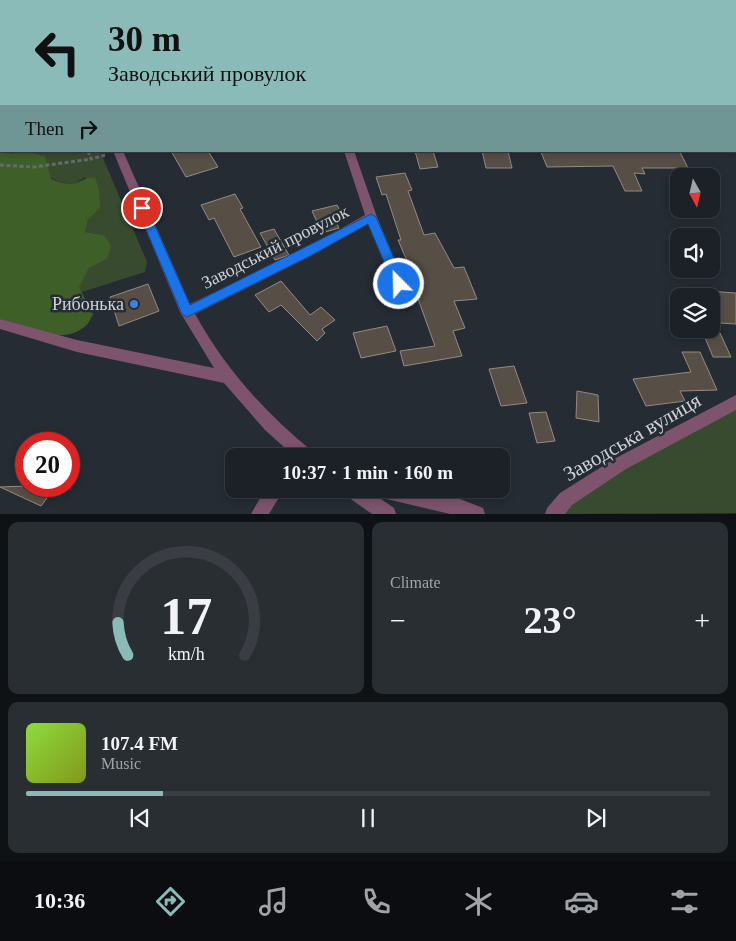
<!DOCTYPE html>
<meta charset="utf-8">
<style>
body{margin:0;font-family:"Times New Roman",serif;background:#292e33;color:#f1f3f6;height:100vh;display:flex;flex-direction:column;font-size:19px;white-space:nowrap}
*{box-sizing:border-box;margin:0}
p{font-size:16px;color:#a0a3a7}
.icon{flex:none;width:28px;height:28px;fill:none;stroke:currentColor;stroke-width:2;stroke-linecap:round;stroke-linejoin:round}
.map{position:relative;height:514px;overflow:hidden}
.panel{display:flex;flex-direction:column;gap:8px;padding:8px;background:#0f1215;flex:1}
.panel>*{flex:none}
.guide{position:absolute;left:0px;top:0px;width:736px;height:152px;box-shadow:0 2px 8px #0003,0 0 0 1px #3a3e44;background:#8bbbb9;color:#111;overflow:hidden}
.needle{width:32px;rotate:172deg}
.buttons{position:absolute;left:670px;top:168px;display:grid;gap:10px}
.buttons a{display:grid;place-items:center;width:50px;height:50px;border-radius:10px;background:#1c2127;box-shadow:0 2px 8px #0003,0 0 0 1px #3a3e44;font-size:25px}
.speed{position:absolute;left:15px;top:432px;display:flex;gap:10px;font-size:25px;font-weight:700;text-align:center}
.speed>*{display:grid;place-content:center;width:65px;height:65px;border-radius:50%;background:#1c2127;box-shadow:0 2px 8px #0003,0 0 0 1px #3a3e44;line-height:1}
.speed .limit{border:8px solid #d22;background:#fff;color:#111}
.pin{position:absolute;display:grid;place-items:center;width:42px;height:42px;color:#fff;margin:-21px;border:2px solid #fff;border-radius:50%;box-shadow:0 1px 5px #0007}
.me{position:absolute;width:55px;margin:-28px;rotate:337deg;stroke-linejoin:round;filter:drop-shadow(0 0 4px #0008)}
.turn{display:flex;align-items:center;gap:18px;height:105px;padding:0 25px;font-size:22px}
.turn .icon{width:65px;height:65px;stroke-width:2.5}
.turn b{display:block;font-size:35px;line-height:42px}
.then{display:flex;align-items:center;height:48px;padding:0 25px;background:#0003;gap:10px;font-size:19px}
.big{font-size:38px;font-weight:700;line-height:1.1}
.panel .card{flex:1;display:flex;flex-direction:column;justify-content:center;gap:8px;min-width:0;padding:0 18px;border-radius:10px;background:#292e33}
.panel .dial{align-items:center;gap:0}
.dial svg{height:130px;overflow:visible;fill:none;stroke:#3a3e44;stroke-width:7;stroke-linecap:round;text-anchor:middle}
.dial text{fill:#f1f3f6;stroke:none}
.song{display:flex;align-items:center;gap:15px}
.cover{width:60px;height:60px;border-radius:8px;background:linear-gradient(135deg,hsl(90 70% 55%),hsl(70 70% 35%))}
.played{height:5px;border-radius:2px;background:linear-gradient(90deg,#8bbbb9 20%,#3a3e44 20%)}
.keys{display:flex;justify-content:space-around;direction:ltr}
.heat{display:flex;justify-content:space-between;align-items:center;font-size:28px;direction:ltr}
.panel .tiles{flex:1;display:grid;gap:8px;grid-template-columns:1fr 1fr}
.card:last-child{grid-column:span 2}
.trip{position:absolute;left:225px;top:448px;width:285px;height:50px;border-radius:10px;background:#1c2127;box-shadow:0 2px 8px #0003,0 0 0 1px #3a3e44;font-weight:700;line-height:50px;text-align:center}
.tabs{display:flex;height:80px;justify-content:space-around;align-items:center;background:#0b0d10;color:#a0a3a7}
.tabs .icon{width:35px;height:35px}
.tabs .on{color:#8bbbb9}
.tabs b{font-size:22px;color:#f1f3f6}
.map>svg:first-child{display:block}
.green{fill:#394b2e}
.forest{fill:#3f5f29}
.building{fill:#574f46;stroke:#948b81}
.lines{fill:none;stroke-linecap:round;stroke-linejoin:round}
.path{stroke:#646a71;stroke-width:3;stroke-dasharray:4 2.5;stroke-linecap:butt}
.minor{fill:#7d536e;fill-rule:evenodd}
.route{fill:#1a73e8;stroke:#114b97}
.shop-dot{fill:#3f7fe0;stroke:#252c34;stroke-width:2}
.labels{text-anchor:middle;stroke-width:5;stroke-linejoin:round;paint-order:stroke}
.street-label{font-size:18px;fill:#cdd2d7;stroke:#252c34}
.poi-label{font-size:18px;fill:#cdd2d7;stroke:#252c34;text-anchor:end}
.near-street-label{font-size:21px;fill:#cdd2d7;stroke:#252c34}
</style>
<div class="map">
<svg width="736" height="514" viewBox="0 0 736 514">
<rect width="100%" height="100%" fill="#252c34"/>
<!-- green -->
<g class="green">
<path d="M13,151h87l47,111 -2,10 -63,20 -4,-5 11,-19 18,-9 -3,-24 -19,-3 3,-12 12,-12 -15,-31 -11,7 -15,-2 -51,-28z"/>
<path d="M736,402v111l-183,1 13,-15z"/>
</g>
<!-- forest -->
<path class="forest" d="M0,113l1,38h12l-3,3 15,-2 20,4 6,23c7,3 17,6 25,4 8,-3 10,-6 19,-5l4,12 1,18 -12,12 -3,12 19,3 7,11 -4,13 -18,9 -10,19 14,27c-2,4 -5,11 -9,13 -23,19 -60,0 -84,-8z"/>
<!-- building -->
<g class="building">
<path d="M171,151h37l10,16 -32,10z"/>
<path d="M415,151h18l5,16 -18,2z"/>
<path d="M482,151h26l4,17h-26z"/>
<path d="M641,151l39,1 8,16h-46l3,6 -11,-1 8,18h-17l-12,-25 -66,1 -6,-15z"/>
<path d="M405,173l7,17 -4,1 16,44 11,-2 19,35 10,-1 13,32 -23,2 11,27 -12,3 9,25 -58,10 -4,-15 35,-5 -22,-61 4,-1 -19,-44h3l-15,-46 -4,1 -6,-18z"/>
<path d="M235,194l8,14 -3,1 21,38 -27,10 -20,-39 -5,2 -8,-15z"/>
<path d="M337,205l7,13 -9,2 4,8 -17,5 -10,-22z"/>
<path d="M274,229l15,26 -14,5 -15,-27z"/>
<path d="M281,281l29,34 11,-8 14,13 -13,9 3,4 -8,8 -36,-36 -12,7 -14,-17z"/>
<path d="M148,284l11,27 -40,15 -9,-29z"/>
<path d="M707,291l29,2v31l-17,-1 -8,-21v-6h-2z"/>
<path d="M387,326l9,25 -35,7 -8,-25z"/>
<path d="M703,333h17l11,24h-18z"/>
<path d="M682,352h18l17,38 -37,1 5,10 -39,5 -13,-27 58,-7z"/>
<path d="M514,366l13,37 -26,3 -12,-37z"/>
<path d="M577,391l21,4 1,27 -23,-4z"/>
<path d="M546,412l9,29 -18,2 -8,-30z"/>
<path d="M26,486h30l-15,20 -41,-19z"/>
</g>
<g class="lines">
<!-- path -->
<g class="path">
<path d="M88,151l3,8 14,-4"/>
<path d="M0,165l34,2 57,-8"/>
</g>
<!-- minor -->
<g class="minor">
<rect x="76" y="0" width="8" height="1"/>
<rect x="0" y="49" width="1" height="6"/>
<rect x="735" y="144" width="1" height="6"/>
<path d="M113,151h10l67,153 113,-54 62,-35 -21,-64h10l23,66 28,67 -1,3h-10l-26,-63 -57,32 -116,58c30,54 69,98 117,137l2,5h-20l-29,-26 -41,-47 -147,-31 -77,-23v-10l77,21 137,28 -34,-56z"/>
<path d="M736,395v15l-110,59 -54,36 -7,9h-20l2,-6 13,-15 54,-34z"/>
<path d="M265,489h19l-15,25h-18z"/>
<path d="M343,489h22l6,4 -1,-4c14,0 29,-1 44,0 23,1 48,10 69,19l2,6h-35l-72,-17 16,11 2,6h-24l-27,-19z"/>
</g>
</g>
<!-- route -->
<path class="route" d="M142,204l5,4 43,97 181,-91 5,3 29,67 -2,3h-8l-27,-63 -58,32 -123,61 -4,-2 -2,-3 -44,-104z"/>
<!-- markers -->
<circle class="shop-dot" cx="134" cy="304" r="5"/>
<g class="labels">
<!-- street labels -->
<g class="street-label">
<text transform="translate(275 247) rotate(-27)" y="6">Заводський провулок</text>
</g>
<!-- poi labels -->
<g class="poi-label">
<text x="124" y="310">Рибонька</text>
</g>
<!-- near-street labels -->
<g class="near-street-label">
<text transform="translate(632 437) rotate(-30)" y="7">Заводська вулиця</text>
</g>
</g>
</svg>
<div class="buttons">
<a><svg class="needle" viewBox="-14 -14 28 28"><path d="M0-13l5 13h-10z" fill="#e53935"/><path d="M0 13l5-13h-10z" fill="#a0a3a7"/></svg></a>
<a><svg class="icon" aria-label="sound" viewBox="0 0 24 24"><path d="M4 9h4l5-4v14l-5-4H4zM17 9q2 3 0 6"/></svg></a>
<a><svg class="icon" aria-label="layers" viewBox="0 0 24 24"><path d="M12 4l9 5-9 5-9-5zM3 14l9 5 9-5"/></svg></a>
</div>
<div class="speed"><div class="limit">20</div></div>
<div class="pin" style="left:142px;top:208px;background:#d93025"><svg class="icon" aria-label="arrive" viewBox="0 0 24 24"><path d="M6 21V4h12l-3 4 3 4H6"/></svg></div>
<svg class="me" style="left:399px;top:284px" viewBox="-20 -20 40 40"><circle r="17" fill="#1a73e8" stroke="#fff" stroke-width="3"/><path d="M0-11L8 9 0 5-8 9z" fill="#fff"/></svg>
<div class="trip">10:37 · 1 min · 160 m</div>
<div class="guide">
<div class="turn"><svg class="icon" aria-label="left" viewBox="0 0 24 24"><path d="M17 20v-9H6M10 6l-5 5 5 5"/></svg><div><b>30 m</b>Заводський провулок</div></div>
<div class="then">Then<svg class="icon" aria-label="right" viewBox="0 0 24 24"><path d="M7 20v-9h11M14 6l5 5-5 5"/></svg></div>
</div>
</div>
<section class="panel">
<div class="tiles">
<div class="card dial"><svg viewBox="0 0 100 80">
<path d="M14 69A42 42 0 1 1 86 69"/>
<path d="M14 69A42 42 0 0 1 8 49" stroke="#8bbbb9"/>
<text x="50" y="56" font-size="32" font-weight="700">17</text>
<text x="50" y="72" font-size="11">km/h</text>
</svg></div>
<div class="card"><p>Climate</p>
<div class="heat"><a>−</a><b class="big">23°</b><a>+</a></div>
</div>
<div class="card">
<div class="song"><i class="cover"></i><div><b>107.4 FM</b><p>Music</p></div></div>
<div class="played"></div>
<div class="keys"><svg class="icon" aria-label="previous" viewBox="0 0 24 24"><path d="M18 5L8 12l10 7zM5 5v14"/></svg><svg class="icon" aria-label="pause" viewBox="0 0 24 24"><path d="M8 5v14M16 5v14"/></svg><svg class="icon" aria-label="next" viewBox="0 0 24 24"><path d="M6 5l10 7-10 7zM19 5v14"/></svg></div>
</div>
</div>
</section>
<nav class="tabs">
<b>10:36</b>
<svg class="icon on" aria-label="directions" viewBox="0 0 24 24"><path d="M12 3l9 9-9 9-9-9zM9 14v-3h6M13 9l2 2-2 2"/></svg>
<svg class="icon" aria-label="music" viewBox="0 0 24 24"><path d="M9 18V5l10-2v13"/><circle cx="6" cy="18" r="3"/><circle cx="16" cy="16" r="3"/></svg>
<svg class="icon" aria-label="phone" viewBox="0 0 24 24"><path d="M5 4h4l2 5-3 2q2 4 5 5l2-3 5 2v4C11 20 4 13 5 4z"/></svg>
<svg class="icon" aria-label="climate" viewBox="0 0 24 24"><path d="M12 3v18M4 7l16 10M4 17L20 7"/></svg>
<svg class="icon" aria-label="car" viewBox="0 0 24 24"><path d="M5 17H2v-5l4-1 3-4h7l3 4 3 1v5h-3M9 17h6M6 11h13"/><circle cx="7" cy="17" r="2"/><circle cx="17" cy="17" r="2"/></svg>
<svg class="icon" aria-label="filters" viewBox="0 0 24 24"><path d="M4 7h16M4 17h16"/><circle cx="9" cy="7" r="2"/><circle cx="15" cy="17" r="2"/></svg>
</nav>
